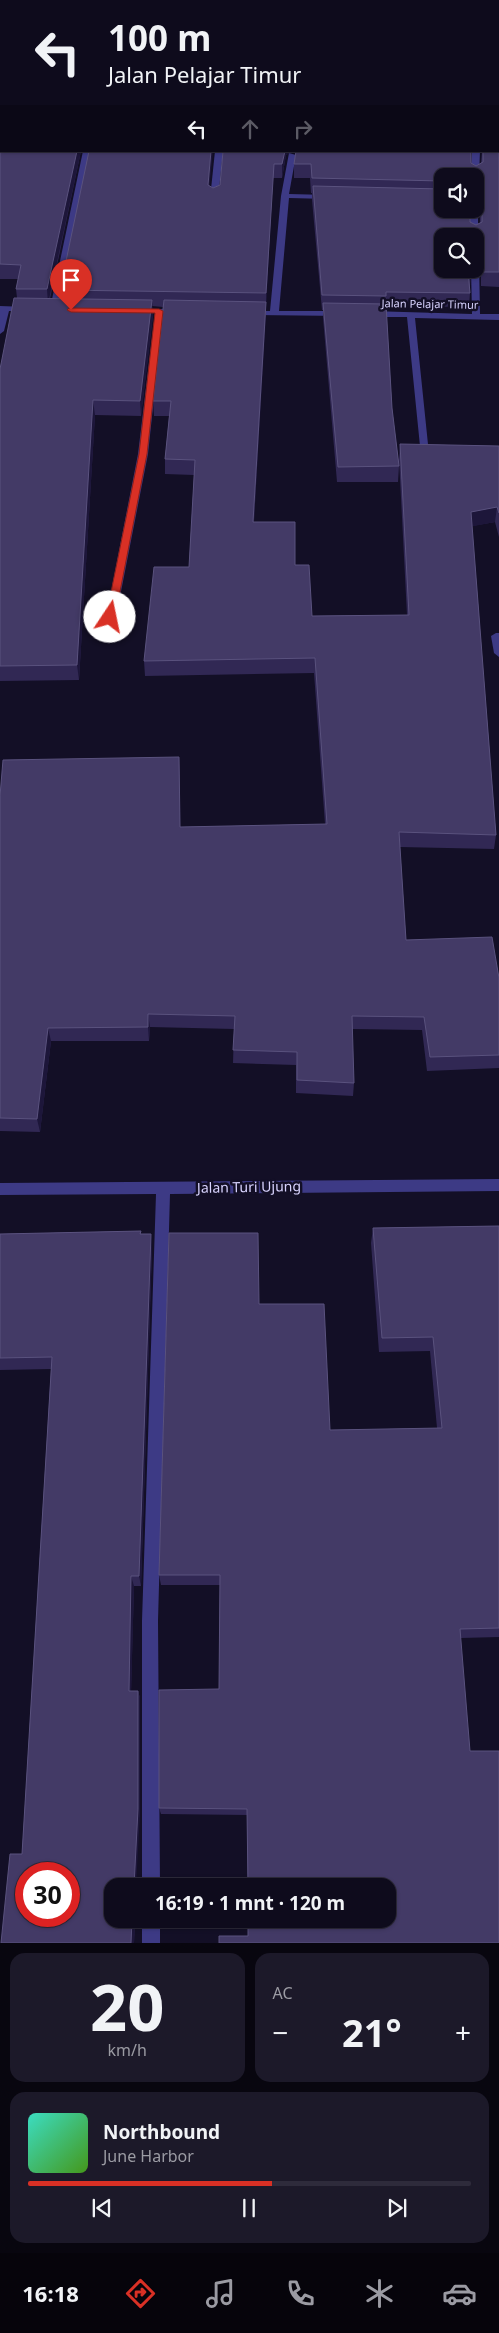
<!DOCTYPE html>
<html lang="id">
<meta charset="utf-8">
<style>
body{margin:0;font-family:"Noto Sans",sans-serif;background:#1c1929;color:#f1f3f6;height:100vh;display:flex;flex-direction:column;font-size:19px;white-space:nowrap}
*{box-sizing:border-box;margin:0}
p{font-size:16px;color:#9b9ba3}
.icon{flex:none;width:28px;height:28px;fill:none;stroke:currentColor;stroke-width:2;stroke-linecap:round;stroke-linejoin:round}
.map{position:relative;height:1943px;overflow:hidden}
.sheet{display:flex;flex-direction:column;gap:10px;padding:10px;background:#08060f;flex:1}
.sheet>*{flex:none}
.top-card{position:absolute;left:0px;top:0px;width:500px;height:152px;box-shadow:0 1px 4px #0004,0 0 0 1px #2e2b3b;background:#0e0b1c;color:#f1f3f6;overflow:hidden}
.buttons{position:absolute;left:434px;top:168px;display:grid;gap:10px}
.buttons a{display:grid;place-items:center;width:50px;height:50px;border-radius:10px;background:#0e0b1c;box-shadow:0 1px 4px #0004,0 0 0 1px #2e2b3b;font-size:25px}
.speed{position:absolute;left:15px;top:1862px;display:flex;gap:10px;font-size:25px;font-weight:700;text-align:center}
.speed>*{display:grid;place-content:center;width:65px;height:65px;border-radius:50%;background:#0e0b1c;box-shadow:0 1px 4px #0004,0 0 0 1px #2e2b3b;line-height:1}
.speed .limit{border:8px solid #d22;background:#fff;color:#111}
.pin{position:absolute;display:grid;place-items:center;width:42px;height:42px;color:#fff;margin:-51px -21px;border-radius:50% 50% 50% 0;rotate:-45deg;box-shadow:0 0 5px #0007}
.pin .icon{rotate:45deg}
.me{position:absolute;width:55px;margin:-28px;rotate:11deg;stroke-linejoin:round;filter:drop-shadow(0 0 4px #0008)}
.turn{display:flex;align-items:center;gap:18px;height:105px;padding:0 25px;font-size:22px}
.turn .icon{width:65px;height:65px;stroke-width:2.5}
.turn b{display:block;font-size:35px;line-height:42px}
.lanes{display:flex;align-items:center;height:48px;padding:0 25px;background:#0003;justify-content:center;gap:25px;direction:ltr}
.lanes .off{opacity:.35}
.big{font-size:38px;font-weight:700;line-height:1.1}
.sheet .tile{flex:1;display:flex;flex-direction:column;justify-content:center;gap:8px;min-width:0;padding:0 18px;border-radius:15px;background:#1c1929}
.sheet .dial{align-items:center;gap:0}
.dial b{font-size:65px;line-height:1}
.song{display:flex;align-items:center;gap:15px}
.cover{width:60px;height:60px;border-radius:8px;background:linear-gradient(135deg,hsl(170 70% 55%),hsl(100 70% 35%))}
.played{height:5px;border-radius:2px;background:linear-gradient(90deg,#d93025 55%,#2e2b3b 55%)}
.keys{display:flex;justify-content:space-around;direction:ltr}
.heat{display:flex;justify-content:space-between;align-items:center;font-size:28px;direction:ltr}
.sheet .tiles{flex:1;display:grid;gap:10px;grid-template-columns:1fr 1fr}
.tile:last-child{grid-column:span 2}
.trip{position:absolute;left:104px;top:1878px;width:292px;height:50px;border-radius:15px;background:#0e0b1c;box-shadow:0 1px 4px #0004,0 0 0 1px #2e2b3b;font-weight:700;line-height:50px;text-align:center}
.tab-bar{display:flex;height:80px;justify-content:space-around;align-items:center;background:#06040b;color:#9b9ba3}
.tab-bar .icon{width:35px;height:35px}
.tab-bar .on{color:#d93025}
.tab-bar b{font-size:22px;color:#f1f3f6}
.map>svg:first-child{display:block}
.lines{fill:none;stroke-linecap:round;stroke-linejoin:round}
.minor{fill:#3d3a85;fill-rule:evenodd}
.wall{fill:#312854;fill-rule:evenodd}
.shaded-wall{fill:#1d163a}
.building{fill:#433a66;stroke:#5a527e;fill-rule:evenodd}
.route{fill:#d93025;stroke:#8d1f18}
.labels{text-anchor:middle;stroke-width:5;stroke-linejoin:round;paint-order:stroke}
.far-street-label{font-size:11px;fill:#d9d4ff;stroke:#130f26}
.street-label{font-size:14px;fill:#d9d4ff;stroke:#130f26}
</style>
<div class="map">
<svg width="499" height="1943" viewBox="0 0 499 1943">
<rect width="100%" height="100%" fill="#130f26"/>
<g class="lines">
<!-- minor -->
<g class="minor">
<path d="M83,151h8l-33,158 -4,2 -4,-2z"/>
<path d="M215,151h8l-5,48 -4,2 -4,-2z"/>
<path d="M472,151h8l-1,25 -4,2v-2h-4z"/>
<path d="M289,153l7,2 -7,39 39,1 4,2 -4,2 -39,-1 -10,113h61l3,1v4l-93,-1 -4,-2 4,-2h20l11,-115z"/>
<path d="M475,207l3,2v27l-3,2v-2h-5v-27h5z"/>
<path d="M475,257l4,2 1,55h19v6l-84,-2 14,136 -5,3 -3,-1 -14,-139h-37l-4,-3 4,-3 102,3 -1,-45h4z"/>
<path d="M0,306l27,1 4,2 -4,2h-18l-5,20 -4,3z"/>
<path d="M134,309h46l4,2 -4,2h-17l-15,141 -32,163 -5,3 -5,-3 32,-163 17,-141h-21z"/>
<path d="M496,633h3v24l-5,-4 -3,-17z"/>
<path d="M499,1179v12l-329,3 -12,427 2,265h-18v-265l14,-427 -156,1v-12z"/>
<rect x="142" y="1919" width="18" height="24"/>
</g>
</g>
<!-- wall -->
<g class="wall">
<path d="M0,0h499v287l-18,-1v-27l-6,-4v-19h-33l29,35 -1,15v7l-1,14 -83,-1 6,102 7,58 -1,16h-61l-14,-164v-8h-1l-10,-110v-7h-1l-1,-15h-16v-14l2,-10 -3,-3 -7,4 -4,23h-9l-19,344 41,43 17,51 95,-1 -8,-156 1,-15 99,2v91l-4,-15 -23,4 24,309 -2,14 -94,-2 6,93 93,38v90l-72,3 -5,-41 -70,-1 2,54 -1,13 -57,-3v-28l-63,-2 1,-34 -84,-2 -1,14h-98l-11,91 -40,-1v-335l179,-39 1,70 145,-3 -11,-151 -169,3 -1,-15 45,-94 5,-92 -29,-1v-15l4,-43h-15l-1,-15 10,-94 -11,-1 1,9 -12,101 -46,-1 -16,265 -79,1v-312l17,-71 -1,-9 2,-10h-18zM1,1h498v150h-17l-1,12 -5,3 -5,-3v-12h-248l-3,34 -7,3 -4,-2 -149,104 1,9h-11l31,-148zM442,176h33v29l5,4v14l-4,2 -34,-16z"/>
<path d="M499,1226v411l-38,1 -213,298 -1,-121 -86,-1 -2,-6 60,-119 1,-104h-59l-2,-10 100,-271 71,126 107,-2 -7,-77 -51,1 -8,-109 2,-15z"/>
<path d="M141,1231v3l11,14 -11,338h-7l-3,105h7l2,7v116l-28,105h23l-1,24h-133l21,-89 29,-485 -51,1v-136z"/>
</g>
<!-- shaded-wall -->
<g class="shaded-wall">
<path d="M77,151h4l-33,153 -1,-15z"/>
<path d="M211,151h2l-5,48v-14z"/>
<path d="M285,151h8l-7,4 -4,23v-14z"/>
<path d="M274,164l-1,14 -7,130v-15z"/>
<path d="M152,300l1,15 -12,101 -1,-15z"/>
<path d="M266,302v15l-13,220v-15z"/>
<path d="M93,400l2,15 -16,265 -2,-15z"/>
<path d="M497,507l-2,15 -26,5 2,-15z"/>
<path d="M179,757l1,14v70v-14z"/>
<path d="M148,1014l2,13 -1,14 -1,-14z"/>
<path d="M48,1028l3,13 -11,91 -3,-13z"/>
<path d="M151,1234l1,14 -11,338 -2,-10z"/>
<path d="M131,1576l3,10 -3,112 -2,-7z"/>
<path d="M138,1691l2,7v116l-4,72h-2z"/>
<path d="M132,1919h3l-1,24h-3z"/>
</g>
<!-- building -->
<g class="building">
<path d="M0,0h499v272h-16v-28l-7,-3 -1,11v-16h-33v33h29v2h-3l2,22 -84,-1v4l-64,-1 -9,-109 129,3v20h28v13l6,3 6,-3v-27l-6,-4 -1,1v-16h-33v5l-130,-3 -1,-14h-17l2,-13h175v12l5,3 7,-4v-11h16v-150h-498v150h76l-30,138h-31l5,-24 -21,-1v-197h1v-7h-1z"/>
<path d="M89,151h122l-3,34 5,3 7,-3 3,-34h62l-3,13h-8l-8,129 -206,-3z"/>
<path d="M14,298l138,2 -12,101 -47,-1 -16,265 -77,1v-297z"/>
<path d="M164,300l102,2 -13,220h42v43h14l3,51 97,-1 -9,-171 99,2v67l-2,-6 -26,5 25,323 -97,-3 7,108 86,-3 7,41v77l-69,2 -6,-40 -72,-1 2,67 -57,-3v-28l-64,-2 2,-34 -87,-2v13l-100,1 -11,91 -37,-1v-322l3,-36 176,-3 1,70 147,-3 -12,-166 -171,3 10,-94h35l6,-107 -30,-1 6,-58h-18z"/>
<path d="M323,303l63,1 6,104 7,58 -61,1z"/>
<path d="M499,1226v402l-39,1 10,122h29v192h-280v-7h29v-17h140v-33h-140l-1,-77 -88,-1v-118l60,-1 1,-114h-61l10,-342h89l1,71h65l6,126 112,-2 -9,-91 -51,1 -9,-110z"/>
<path d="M141,1231l-1,3h11l-12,342h-8l-2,115h9v118l-4,77h-22v33h20l-1,24h-130l9,-89h12l30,-497 -52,1v-124zM26,1874h43v42h-43z"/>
</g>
<!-- route -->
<path class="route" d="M69,308l90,1 4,2 -16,143 -32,163 -5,3 -4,-3 33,-163 16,-141 -84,-1 -4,-2z"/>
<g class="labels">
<!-- far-street labels -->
<g class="far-street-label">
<text transform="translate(430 304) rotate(1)" y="4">Jalan Pelajar Timur</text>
</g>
<!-- street labels -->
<g class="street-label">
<text transform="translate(249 1187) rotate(-1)" y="5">Jalan Turi Ujung</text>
</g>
</g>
</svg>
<div class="buttons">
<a><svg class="icon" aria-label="sound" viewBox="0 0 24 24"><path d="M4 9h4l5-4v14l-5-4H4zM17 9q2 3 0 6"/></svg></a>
<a><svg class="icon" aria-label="search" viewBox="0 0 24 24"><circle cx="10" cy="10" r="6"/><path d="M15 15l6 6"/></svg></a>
</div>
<div class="speed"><div class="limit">30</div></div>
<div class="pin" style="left:71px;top:310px;background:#d93025"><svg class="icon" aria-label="arrive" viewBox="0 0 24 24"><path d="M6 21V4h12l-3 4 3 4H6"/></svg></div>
<svg class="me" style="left:110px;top:617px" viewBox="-20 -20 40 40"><circle r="19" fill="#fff"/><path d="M0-13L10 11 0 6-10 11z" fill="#d93025"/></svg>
<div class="trip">16:19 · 1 mnt · 120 m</div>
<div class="top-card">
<div class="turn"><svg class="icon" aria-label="left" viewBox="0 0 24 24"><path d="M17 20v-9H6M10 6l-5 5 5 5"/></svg><div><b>100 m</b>Jalan Pelajar Timur</div></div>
<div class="lanes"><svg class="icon" aria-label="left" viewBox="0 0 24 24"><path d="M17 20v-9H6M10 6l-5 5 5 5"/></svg><svg class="icon off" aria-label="ahead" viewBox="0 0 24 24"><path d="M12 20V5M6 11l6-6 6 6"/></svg><svg class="icon off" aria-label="right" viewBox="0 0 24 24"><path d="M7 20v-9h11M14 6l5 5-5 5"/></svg></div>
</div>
</div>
<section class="sheet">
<div class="tiles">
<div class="tile dial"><b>20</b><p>km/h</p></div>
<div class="tile"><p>AC</p>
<div class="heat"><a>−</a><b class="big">21°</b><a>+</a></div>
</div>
<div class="tile">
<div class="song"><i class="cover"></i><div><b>Northbound</b><p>June Harbor</p></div></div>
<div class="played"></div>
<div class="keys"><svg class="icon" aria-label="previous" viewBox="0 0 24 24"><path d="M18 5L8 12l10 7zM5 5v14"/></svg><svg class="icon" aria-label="pause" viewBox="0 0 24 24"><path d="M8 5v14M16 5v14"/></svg><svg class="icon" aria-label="next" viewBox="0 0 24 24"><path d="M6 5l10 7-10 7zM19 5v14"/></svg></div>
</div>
</div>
</section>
<nav class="tab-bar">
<b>16:18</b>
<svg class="icon on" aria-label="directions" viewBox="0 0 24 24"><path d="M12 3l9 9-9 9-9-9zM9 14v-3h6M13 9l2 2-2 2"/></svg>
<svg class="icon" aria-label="music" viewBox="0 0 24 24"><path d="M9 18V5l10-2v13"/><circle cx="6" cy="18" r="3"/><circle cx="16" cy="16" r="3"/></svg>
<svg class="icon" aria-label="phone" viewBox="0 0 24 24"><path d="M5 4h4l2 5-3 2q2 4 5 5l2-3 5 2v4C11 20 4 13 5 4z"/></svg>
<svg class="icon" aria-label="climate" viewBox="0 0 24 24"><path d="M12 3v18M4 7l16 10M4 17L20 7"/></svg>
<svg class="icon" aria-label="car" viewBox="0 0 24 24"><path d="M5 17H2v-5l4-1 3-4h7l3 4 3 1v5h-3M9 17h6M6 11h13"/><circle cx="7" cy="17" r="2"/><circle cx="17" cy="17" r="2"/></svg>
</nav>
